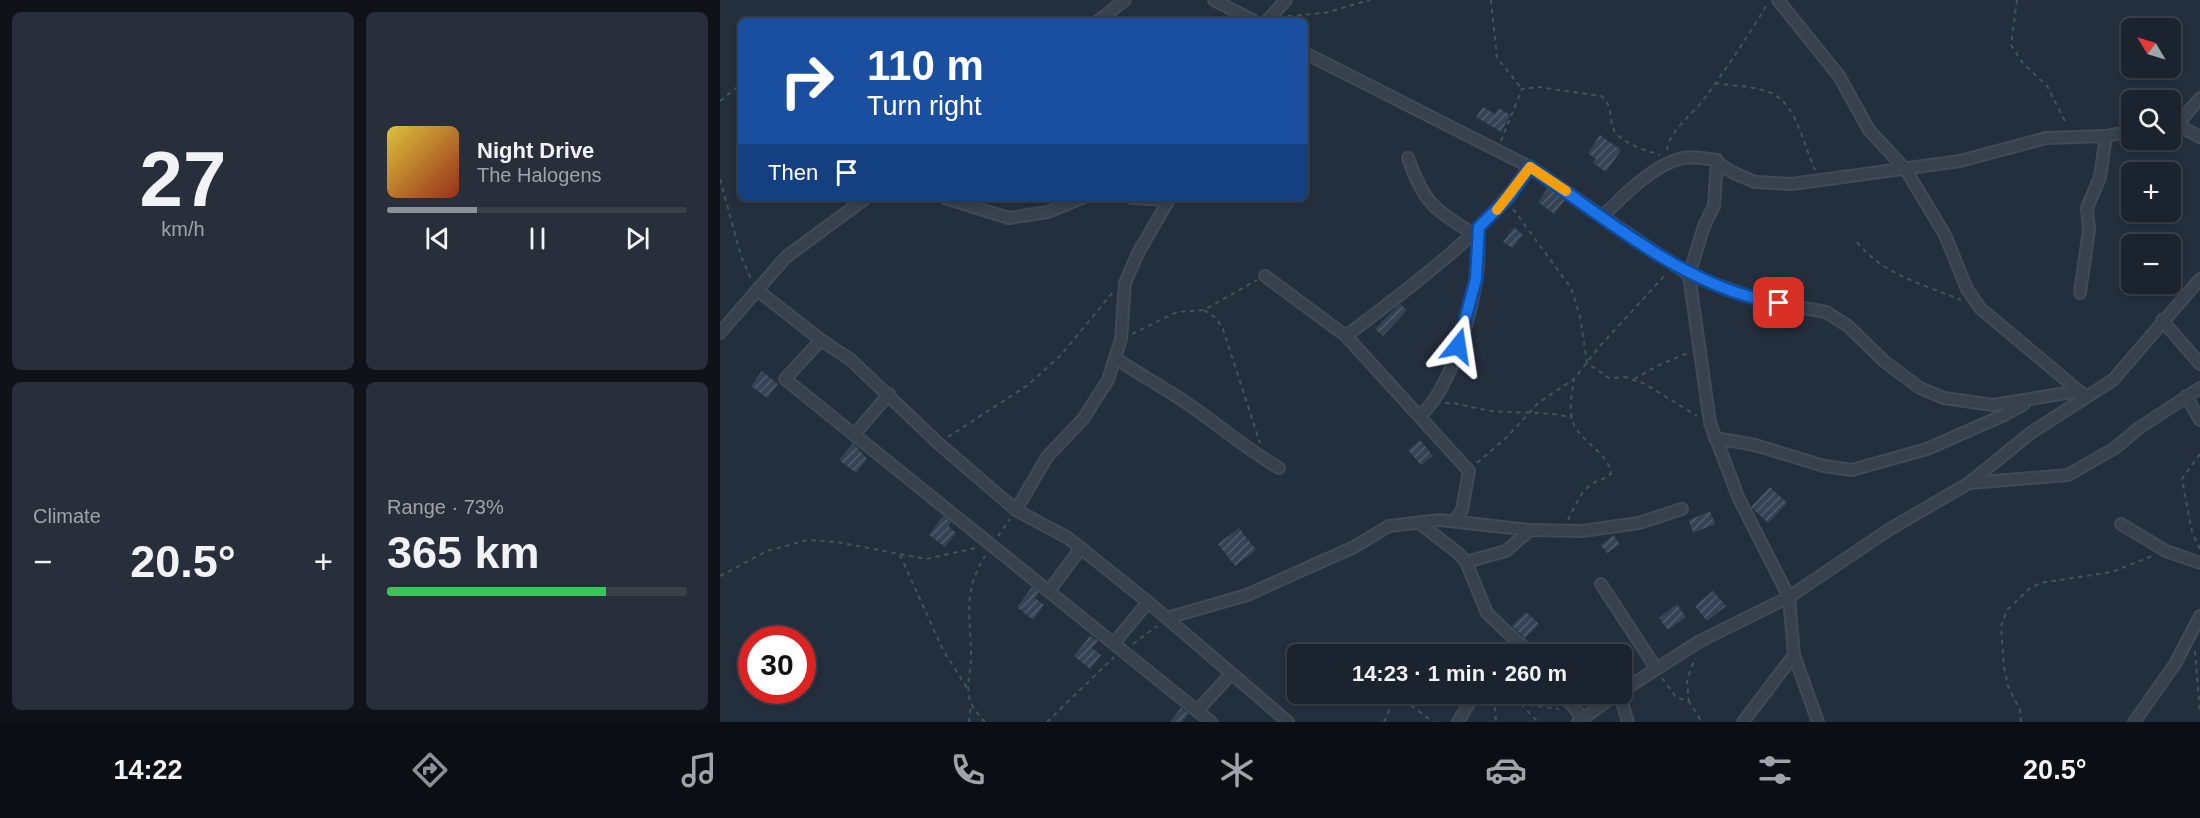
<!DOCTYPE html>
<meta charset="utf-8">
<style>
body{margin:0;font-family:Helvetica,sans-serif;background:#282f3a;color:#f1f3f6;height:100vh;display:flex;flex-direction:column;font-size:22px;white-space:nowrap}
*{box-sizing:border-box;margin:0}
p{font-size:20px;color:#a0a4aa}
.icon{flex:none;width:33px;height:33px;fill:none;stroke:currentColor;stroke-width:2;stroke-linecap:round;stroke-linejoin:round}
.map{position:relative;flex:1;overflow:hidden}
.drawer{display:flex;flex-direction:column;gap:12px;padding:12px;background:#0f1319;width:720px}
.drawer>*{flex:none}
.top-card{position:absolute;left:18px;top:18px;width:570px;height:183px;border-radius:9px;box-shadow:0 3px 9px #0003,0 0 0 2px #39404a;background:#1a4fa0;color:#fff;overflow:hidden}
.needle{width:39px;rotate:308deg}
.fabs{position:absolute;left:1401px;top:18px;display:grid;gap:12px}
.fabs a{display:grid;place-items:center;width:60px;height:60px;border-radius:9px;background:#1b232e;box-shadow:0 3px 9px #0003,0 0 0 2px #39404a;font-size:30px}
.speed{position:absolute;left:18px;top:626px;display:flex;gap:12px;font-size:30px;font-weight:700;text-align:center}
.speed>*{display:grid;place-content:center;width:78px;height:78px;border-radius:50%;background:#1b232e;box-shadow:0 3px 9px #0003,0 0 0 2px #39404a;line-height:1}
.speed .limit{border:9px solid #d22;background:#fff;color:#111}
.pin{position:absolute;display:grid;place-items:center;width:51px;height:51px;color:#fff;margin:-26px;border-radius:12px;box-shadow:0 3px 9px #0006}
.me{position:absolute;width:66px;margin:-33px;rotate:15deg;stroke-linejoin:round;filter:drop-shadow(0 0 4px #0008)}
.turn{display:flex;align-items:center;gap:21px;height:126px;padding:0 30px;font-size:27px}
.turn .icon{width:78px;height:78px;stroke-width:2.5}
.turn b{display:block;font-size:42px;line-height:51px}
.then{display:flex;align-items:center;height:57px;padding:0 30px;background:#0003;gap:12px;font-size:22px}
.big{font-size:45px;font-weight:600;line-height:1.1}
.drawer .card{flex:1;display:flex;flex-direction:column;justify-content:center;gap:9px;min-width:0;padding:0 21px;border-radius:9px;background:#282f3a}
.drawer .dial{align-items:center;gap:0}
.dial b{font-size:78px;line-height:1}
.song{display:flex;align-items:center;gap:18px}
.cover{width:72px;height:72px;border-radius:9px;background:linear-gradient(135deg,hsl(50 70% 55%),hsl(10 70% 35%))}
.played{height:6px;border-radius:3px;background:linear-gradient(90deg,#8c9099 30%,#39404a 30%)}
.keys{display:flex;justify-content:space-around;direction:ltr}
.heat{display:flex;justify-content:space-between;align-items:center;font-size:33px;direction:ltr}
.charge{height:9px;border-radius:4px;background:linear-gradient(90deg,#34c759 73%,#39404a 0)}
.drawer .tiles{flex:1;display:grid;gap:12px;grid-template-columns:repeat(2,1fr)}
.trip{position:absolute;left:567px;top:644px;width:345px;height:60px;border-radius:9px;background:#1b232e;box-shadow:0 3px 9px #0003,0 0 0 2px #39404a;font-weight:600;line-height:60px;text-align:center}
.dock{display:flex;height:96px;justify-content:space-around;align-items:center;background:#0b0e12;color:#a0a4aa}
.dock .icon{width:42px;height:42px}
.dock .active{color:#8c9099}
.dock b{font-size:27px;color:#f1f3f6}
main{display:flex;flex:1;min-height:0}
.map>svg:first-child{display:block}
.building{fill:url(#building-hatch)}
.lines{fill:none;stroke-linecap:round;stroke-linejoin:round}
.street-casing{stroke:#414a57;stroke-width:14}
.path{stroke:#3f5557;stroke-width:2;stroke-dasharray:4.5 4.5;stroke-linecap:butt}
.street{stroke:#38414e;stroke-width:10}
.route-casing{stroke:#114b97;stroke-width:15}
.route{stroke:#1a73e8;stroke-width:10}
.slow{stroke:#f59e0b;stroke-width:10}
</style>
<main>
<section class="drawer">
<div class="tiles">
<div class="card dial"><b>27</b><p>km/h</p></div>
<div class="card">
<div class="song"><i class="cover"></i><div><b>Night Drive</b><p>The Halogens</p></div></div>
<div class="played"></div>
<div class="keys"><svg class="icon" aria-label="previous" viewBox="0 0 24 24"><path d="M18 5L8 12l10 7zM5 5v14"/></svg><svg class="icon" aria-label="pause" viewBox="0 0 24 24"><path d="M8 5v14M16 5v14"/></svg><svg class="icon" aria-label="next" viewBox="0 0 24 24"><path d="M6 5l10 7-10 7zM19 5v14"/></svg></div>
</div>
<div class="card"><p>Climate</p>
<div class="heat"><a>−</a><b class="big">20.5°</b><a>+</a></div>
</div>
<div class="card"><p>Range · 73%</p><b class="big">365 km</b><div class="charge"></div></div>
</div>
</section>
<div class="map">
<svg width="1480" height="722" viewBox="0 0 1480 722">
<defs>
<pattern id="building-hatch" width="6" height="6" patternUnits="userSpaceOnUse" patternTransform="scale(1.5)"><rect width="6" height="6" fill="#364354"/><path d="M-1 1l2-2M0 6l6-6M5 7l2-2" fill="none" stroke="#515c6b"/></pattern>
</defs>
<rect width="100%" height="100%" fill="#242f3e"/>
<!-- building -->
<g class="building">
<path d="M763,107l12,7 4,-6 11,7 -9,17 -25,-15z"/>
<path d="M880,135l21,15 -15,22 -13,-9 3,-4 -8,-6z"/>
<path d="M828,188l17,12 -11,14 -16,-12z"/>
<path d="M794,227l9,8 -11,13 -9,-6z"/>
<path d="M680,304l7,6 -24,26 -8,-7z"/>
<path d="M42,371l16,13 -11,14 -16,-12z"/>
<path d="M700,440l13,16 -12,9 -13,-15z"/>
<path d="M133,443l14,16 -11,14 -17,-13z"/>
<path d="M1050,487l17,16 -19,20 -17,-16z"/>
<path d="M990,511l5,13 -22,9 -4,-13z"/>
<path d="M223,516l8,6 -3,4 8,7 -11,14 -16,-12z"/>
<path d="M519,528l17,22 -21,16 -17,-22z"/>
<path d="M893,535l7,9 -13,9 -6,-8z"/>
<path d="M312,587l7,6 -4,5 9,7 -11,15 -16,-13z"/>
<path d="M993,591l13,15 -19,15 -12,-15z"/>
<path d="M957,604l9,13 -18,13 -9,-12z"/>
<path d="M806,612l13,12 -14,14 -13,-12z"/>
<path d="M370,636l8,5 -6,7 9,7 -11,14 -16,-13z"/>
<path d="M461,708l8,6 -7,8h-12z"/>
</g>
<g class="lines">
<defs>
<g id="street">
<path d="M494,0l40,21"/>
<path d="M1058,0l61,76 30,54 37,40 39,65 22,54 13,19 99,83"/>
<path d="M378,21l27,-21"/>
<path d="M547,21l19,-21"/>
<path d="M585,53l225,114 159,108 75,26 62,11 22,14 37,36 35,26 24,10 49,7 86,-14 6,6"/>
<path d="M1454,123l26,14"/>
<path d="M1450,124l12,-5 18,-21"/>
<path d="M688,158c16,44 24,50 64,75"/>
<path d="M997,160l-3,46 -10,20 -15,49 21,148 29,76 50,98 5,58 24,67"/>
<path d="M225,198l64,20 39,-6 34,-14"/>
<path d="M412,198l37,2"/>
<path d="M883,216c20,-20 48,-49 76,-57 12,-4 26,0 38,1l2,4 15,9 21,9 37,2 168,-23 86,-23 60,-2 26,-5"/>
<path d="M545,276l81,60 123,135 -7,39 -7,10"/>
<path d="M37,290l64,50 30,20 87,83 78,67 52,28 80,64 140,120"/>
<path d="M1360,293l9,-63 -2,-22 13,-31 6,-41"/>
<path d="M1442,320l38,44"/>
<path d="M0,333l66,-76 80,-59"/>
<path d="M626,336c65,-50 137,-100 184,-169"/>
<path d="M101,340l-36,39 426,343"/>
<path d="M397,359c23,16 48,29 71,45 31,21 58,45 91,64"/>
<path d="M1466,396l14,24"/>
<path d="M700,416c32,-29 53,-105 58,-148 1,-13 0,-27 1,-41"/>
<path d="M134,435l35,-41"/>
<path d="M995,438l40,7 69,21 28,4 75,-21 77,-34 20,-11"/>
<path d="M1249,483l99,-8 47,-27 24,-20 61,-40"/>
<path d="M296,510l31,-53 36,-38 25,-39 13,-41 4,-56 13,-30 32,-55"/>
<path d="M699,523l39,30 8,9 21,51 43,41"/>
<path d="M1401,524l45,27 34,12"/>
<path d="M746,562l40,-11 24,-21"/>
<path d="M881,584l55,84"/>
<path d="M329,591l32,-43"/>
<path d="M447,618l80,-23 107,-48 35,-21 51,-6 90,10 52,1 57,-8 43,-14"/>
<path d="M394,643l34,-41"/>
<path d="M786,654l15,-10"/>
<path d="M902,691l78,-50 89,-44 101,-68 79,-46 63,-51 81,-52 87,-101"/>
<path d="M841,693l22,25"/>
<path d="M899,693l9,29"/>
<path d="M477,711l34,-37"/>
<path d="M738,722l17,-29"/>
<path d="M858,722l40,-29"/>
<path d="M1023,722l51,-67"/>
<path d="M1414,722l41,-58 25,-48"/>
</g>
</defs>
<!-- street casing -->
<use href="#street" class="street-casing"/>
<!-- path -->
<g class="path">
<path d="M771,0l6,58 25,31"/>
<path d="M1297,0l-6,45 11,17 25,24 20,39"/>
<path d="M568,16l37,-3 45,-13"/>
<path d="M352,21l14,-2"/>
<path d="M995,83c18,3 40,3 56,10 26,11 33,54 44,77"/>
<path d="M0,101l21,-17"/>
<path d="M781,141l21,-52 16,-2 63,9c13,10 7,21 13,34 6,13 33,21 46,25"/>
<path d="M947,150c3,-20 24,-34 37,-51 23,-31 44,-63 64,-96"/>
<path d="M0,179l21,77 10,23"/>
<path d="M793,209l58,79 9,28 7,47 22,15 16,-1 20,7 52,32"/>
<path d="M1137,242c26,33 66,42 104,58"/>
<path d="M484,310l12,8 7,11 37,114"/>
<path d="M412,334l45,-22 27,-2 53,-30"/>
<path d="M914,379l25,-14 29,-12"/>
<path d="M725,403c17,0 30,6 47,8 27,3 53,-1 80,7"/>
<path d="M228,437l80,-52 33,-30 52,-63"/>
<path d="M1480,454l-18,25 10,53 8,17"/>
<path d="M757,463l31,-27 30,-33 36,-24 26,-33 67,-73"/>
<path d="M848,520c6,-12 11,-25 21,-34 7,-6 16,-6 22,-13 -4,-23 -33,-31 -39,-54 -3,-13 0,-27 2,-39"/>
<path d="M278,536l12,-17"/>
<path d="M180,555l43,95 26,41"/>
<path d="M0,576l47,-25 41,-11 29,2 89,17 50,-11"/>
<path d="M413,644l24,-18"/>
<path d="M1475,651l5,62"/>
<path d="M942,678l14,19 13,5 13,20"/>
<path d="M667,693l25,13 21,16"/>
<path d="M766,693l35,11 38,5"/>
<path d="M774,698l2,24"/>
<path d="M969,702l-2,-22 8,-22"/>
<path d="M801,704l17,18"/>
<path d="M249,722l2,-18"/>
<path d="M265,722c-5,-5 -11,-13 -14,-19 -6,-14 0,-33 0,-47 0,-40 -9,-63 14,-100"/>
<path d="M327,722l67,-65"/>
<path d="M664,722l11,-24"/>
<path d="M1301,722l-1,-12 -12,-24 -4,-19 -3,-40 6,-17 22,-21 11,-6 72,-11 40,-16"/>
</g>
<!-- street -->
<use href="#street" class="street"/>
</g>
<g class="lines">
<defs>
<path id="route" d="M738,346l18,-67 3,-52 28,-28 23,-32c75,50 158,123 249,136"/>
</defs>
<!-- route casing -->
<use href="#route" class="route-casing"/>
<!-- route -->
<use href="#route" class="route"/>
<!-- slow -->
<path class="slow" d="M777,210l33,-43 36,24"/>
</g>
</svg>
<div class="fabs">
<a><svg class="needle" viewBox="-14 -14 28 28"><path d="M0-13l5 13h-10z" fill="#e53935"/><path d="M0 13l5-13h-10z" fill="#a0a4aa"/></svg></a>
<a><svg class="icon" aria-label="search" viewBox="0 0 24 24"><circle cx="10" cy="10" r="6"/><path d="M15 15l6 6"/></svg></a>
<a>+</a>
<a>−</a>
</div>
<div class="speed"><div class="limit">30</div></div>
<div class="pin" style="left:1059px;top:303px;background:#d93025"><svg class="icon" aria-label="arrive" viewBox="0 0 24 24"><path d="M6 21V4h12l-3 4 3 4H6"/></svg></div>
<svg class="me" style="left:738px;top:346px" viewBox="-20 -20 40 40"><path d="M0-17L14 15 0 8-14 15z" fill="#1a73e8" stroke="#fff" stroke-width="4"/></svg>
<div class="trip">14:23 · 1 min · 260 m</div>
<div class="top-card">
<div class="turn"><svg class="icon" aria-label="right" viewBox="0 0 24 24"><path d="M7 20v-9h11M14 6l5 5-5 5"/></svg><div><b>110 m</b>Turn right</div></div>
<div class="then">Then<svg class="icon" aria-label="arrive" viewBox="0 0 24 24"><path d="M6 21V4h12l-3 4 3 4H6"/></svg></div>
</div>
</div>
</main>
<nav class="dock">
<b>14:22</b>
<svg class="icon active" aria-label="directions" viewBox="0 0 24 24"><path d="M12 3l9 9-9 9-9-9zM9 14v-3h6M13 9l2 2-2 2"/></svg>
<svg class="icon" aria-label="music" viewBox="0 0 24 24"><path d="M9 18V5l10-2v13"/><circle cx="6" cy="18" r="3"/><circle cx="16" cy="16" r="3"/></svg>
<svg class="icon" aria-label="phone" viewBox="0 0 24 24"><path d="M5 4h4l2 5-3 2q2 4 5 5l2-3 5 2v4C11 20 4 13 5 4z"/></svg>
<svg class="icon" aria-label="climate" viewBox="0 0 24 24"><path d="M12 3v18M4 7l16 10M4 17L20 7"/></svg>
<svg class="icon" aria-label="car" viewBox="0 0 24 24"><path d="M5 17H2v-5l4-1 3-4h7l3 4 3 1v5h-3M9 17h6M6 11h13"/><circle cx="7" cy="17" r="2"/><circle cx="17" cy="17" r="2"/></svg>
<svg class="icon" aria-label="filters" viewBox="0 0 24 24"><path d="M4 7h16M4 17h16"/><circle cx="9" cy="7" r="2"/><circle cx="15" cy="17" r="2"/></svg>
<b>20.5°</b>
</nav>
